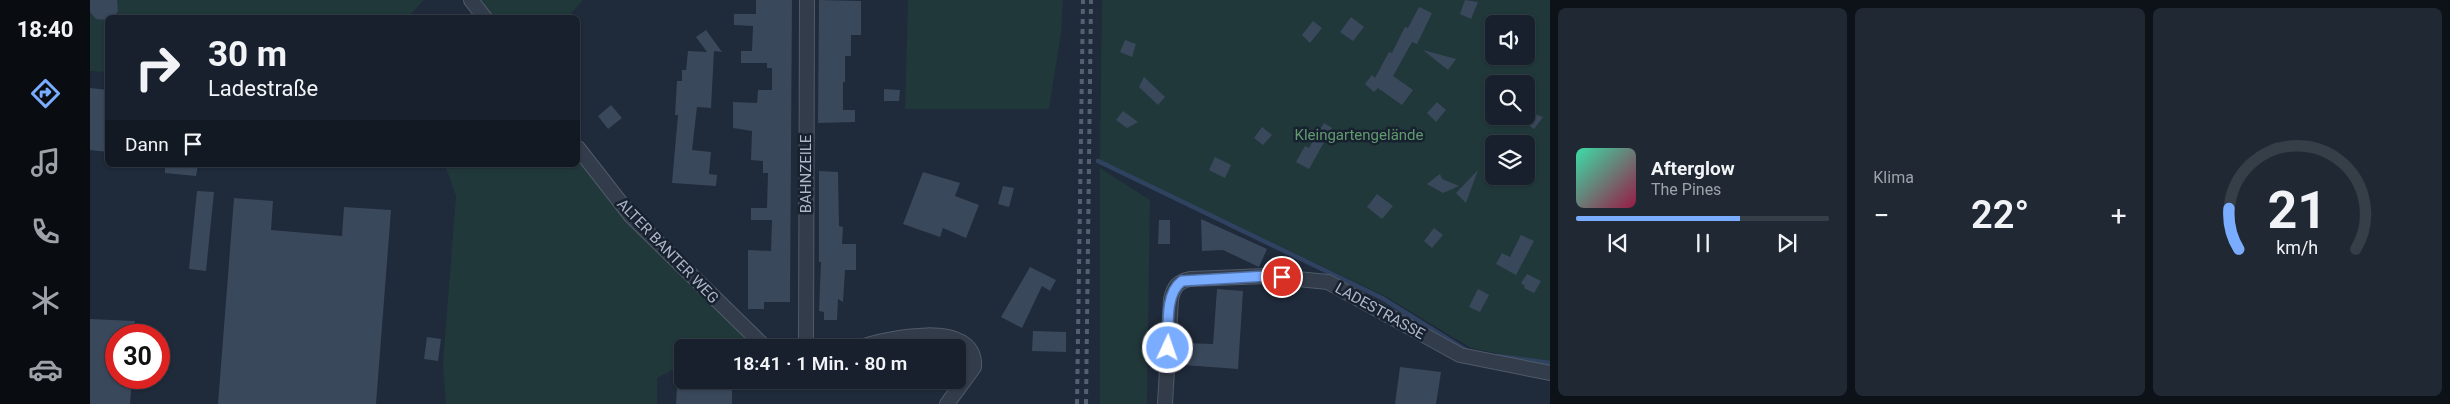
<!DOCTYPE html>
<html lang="de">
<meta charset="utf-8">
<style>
body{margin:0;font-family:Roboto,sans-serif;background:#202834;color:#f1f3f6;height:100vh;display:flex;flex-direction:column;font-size:19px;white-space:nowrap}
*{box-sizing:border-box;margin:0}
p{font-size:16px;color:#9ea3a9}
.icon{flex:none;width:28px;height:28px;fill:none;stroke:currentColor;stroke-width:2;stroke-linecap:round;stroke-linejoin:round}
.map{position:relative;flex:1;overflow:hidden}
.panel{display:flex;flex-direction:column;gap:8px;padding:8px;background:#0d1218;width:900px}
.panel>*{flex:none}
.hud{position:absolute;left:15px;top:15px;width:475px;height:152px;border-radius:8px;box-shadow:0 1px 4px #0004,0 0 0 1px #363e48;background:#17202c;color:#f1f3f6;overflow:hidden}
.fabs{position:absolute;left:1395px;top:15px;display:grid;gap:10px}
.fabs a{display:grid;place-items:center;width:50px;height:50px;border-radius:8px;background:#17202c;box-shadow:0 1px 4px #0004,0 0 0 1px #363e48;font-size:25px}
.speed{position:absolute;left:15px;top:324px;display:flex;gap:10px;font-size:25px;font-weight:700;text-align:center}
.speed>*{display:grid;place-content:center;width:65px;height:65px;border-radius:50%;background:#17202c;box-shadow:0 1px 4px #0004,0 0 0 1px #363e48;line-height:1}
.speed .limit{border:8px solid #d22;background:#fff;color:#111}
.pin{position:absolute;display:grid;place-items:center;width:42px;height:42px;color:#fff;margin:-21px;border:2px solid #fff;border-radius:50%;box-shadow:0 1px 5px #0007}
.me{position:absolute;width:55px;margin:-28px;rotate:3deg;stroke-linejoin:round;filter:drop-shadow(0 0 4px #0008)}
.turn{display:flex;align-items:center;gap:18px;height:105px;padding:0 20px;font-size:22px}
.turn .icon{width:65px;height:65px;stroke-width:2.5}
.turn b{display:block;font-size:35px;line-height:42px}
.then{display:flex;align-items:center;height:48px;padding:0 20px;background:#0003;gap:10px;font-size:19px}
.big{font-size:38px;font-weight:600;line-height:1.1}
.panel .tile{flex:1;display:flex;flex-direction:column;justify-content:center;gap:8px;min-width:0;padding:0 18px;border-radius:8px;background:#202834}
.panel .dial{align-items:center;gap:0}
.dial svg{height:130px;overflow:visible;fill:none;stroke:#363e48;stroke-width:7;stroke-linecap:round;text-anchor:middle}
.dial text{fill:#f1f3f6;stroke:none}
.song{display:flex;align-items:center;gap:15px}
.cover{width:60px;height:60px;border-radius:8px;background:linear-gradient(135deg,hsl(160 70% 55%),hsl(340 70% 35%))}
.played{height:5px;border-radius:2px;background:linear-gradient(90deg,#7aacff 65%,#363e48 65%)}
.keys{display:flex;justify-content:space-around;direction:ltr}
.heat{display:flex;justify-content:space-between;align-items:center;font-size:28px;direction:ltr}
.panel .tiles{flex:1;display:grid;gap:8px;grid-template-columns:repeat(3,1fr)}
.trip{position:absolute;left:584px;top:339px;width:292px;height:50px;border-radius:8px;background:#17202c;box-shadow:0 1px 4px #0004,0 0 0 1px #363e48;font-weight:600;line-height:50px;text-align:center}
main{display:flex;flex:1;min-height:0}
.dock{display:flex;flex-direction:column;width:90px;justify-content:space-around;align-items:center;background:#090d12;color:#9ea3a9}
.dock .icon{width:35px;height:35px}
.dock .current{color:#7aacff}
.dock b{font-size:22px;color:#f1f3f6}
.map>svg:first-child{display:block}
.green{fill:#21383b;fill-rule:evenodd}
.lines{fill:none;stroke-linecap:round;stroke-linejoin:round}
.stream{stroke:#2f4361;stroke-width:4.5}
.building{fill:#3a485b}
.minor-casing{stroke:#505a68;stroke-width:16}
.minor{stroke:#333c4a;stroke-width:14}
.rail{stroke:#546072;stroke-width:4;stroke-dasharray:5 5;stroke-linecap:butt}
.route-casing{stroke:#4f70a6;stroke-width:12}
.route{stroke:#7aacff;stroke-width:9}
.labels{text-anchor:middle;stroke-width:5;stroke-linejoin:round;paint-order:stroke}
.park-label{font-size:15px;fill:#629a70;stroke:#18212f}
.street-label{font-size:15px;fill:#adb7c7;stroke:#18212f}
</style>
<main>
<nav class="dock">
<b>18:40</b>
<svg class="icon current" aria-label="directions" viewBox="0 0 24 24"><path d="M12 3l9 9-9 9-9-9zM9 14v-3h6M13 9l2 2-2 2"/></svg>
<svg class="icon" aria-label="music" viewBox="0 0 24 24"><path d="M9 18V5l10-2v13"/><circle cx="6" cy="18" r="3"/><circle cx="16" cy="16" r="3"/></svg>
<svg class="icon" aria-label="phone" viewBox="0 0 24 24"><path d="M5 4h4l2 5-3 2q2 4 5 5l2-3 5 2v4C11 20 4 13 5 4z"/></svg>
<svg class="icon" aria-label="climate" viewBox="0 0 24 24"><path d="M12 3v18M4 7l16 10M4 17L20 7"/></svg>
<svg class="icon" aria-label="car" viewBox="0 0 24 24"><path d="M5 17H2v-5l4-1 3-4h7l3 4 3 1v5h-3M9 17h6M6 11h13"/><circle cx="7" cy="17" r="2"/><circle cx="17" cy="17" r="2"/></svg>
</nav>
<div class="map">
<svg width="1460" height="404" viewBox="0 0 1460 404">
<rect width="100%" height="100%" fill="#1f2a3a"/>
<!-- green -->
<g class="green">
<path d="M0,0h334l-16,17 -300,1 -1,54 -17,-1z"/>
<path d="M389,0h104l-16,18 -76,-1z"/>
<path d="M818,0h155l-2,33 -12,76h-144z"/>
<path d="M1012,0h448v364l-79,-16 -86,-52 -285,-135zM1404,24h32v32h-32zM1404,84h32v32h-32zM1404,144h32v32h-32z"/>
<path d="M488,152l184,195 -80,1v17l-25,13v26h-211l-3,-41 13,-167 -11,-31h133z"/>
<path d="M1010,168l50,32 -3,204h-47z"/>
</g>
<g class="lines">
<!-- stream -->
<g class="stream">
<path d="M1008,161l284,137 85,53"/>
<path d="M1407,356l53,7"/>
</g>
</g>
<!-- building -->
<g class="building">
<path d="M0,0h27l1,11 -5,7h-5v2l-12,-1 -6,-7z"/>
<path d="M666,0h36l-2,302h-26v7h-16v-59l23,1 1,-31h-21v-12h16l1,-35h-5v-12l-12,-1 1,-29 -19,-3v-26l24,1 1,-13h14v-22h-5v-5h-26v-12h11l1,-25 -19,-1v-11h22z"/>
<path d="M729,0l42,1v34h-10v21h-6v26h-2v28h12v12l-37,1z"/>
<path d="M1375,0l13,2 -7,17 -11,-5z"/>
<path d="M1329,7l13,6 -15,31 -5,-2 -19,34 20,14 -11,15 -24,-17 -4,4 -9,-8 7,-9 3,3 14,-26 3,1 13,-26 3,1z"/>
<path d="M1261,17l13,10 -11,14 -13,-9z"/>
<path d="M1223,21l9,7 -12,15 -8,-8z"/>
<path d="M616,30l16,22 -8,-1 -3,57 -14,-1 -5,43 19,2 -2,22 8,1 -1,11 -44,-3 6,-68h-3l2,-34h5v-11h4l2,-19 19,1 -11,-15z"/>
<path d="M1035,40l11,4 -4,13 -12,-5z"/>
<path d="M1333,50l33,9 -8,11z"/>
<path d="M1054,77l21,20 -7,8 -19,-18z"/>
<path d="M0,88l18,2v62l-18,-2z"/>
<path d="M794,89l16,1 -1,11h-15z"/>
<path d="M1347,102l9,8 -10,12 -9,-9z"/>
<path d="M521,105l11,13 -14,11 -10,-13z"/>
<path d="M1033,111l15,11 -11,6 -11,-8z"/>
<path d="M1436,111l17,6 -9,12 -8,-6z"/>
<path d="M1234,123l8,5 -23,41 -13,-7 9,-16 4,2z"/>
<path d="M1172,127l10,8 -9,10 -9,-7z"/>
<path d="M1125,157l16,8 -6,13 -16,-8z"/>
<path d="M75,165h33l-2,11 -31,-3z"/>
<path d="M1388,170l-12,33 -10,-10z"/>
<path d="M729,171l19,1 1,54 4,1 -1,17h14v26h-11l-2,32 -5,-3 -1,21h-13v-8l-5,-1 2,-49h-2z"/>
<path d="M833,172l37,11 -5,13 24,9 -13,33 -23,-10 -3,9 -37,-13z"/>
<path d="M1350,174l2,5 17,7 -16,7 -16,-9z"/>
<path d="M913,186l11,2 -5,19 -11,-3z"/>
<path d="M107,191l17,1 -8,79 -17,-2z"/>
<path d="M1287,194l16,12 -11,13 -15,-12z"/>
<path d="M144,198l39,3 -2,29 71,6 2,-29 47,3 -15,194h-158z"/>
<path d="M1111,219l66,30 -8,18 -36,-17 -21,1z"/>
<path d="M1069,220h11v24h-12z"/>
<path d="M1344,228l9,7 -11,13 -8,-7z"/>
<path d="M1431,235l13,6 -18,34 -20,-11 6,-11 8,4z"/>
<path d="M940,267l26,13 -6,11 -8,-5 -20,42 -21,-11z"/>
<path d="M1437,274l14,7 -7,12 -10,-5 1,-2 -4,-3z"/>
<path d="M1127,289l26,2 -5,78 -55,-4 1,-22 29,1z"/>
<path d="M1388,289l11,6 -9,17 -11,-5z"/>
<path d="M0,319l45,2 -1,14h-18v43h16l-2,26h-40z"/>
<path d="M943,331l33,1v20l-34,-1z"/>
<path d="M337,337l14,2 -3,22 -14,-2z"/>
<path d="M1310,367l41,5 -5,32h-41z"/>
<path d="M587,387l55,1v16h-56z"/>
</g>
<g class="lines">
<defs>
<g id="minor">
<path d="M381,0l14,18"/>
<path d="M488,148l53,68 135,132"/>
<path d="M716,348l1,-348"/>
<path d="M768,348c26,-9 119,-31 116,19l-27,37"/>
<path d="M1075,404l6,-105c3,-12 6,-17 19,-20l77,-3 61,6 132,73 90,18"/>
</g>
</defs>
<!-- minor casing -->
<use href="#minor" class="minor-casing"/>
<!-- minor -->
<use href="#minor" class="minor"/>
<!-- rail -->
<g class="rail">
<path d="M987,404l6,-404"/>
<path d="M996,404l5,-404"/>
</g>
</g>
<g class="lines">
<defs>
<path id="route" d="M1078,348c1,-20 -4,-54 14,-67l85,-5 15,1"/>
</defs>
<!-- route casing -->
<use href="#route" class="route-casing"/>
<!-- route -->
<use href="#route" class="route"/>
</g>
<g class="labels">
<!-- park labels -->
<g class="park-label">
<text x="1269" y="140">Kleingartengelände</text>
</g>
<!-- street labels -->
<g class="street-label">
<text transform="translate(716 174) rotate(-90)" y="5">BAHNZEILE</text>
<text transform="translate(578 251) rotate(46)" y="5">ALTER BANTER WEG</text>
<text transform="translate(1290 311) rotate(29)" y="5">LADESTRASSE</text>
</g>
</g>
</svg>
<div class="fabs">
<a><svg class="icon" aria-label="sound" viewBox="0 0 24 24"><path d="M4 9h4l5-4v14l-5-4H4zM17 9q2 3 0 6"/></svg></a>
<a><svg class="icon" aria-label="search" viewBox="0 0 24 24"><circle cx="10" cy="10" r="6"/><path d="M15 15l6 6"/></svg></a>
<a><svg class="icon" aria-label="layers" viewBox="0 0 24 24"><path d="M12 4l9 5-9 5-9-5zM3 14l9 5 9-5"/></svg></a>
</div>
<div class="speed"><div class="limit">30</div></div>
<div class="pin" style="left:1192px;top:277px;background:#d93025"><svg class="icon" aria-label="arrive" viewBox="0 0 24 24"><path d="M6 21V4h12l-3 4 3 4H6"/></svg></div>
<svg class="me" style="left:1078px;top:348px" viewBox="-20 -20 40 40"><circle r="17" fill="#7aacff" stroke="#fff" stroke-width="3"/><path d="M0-11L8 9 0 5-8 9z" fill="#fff"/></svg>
<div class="trip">18:41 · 1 Min. · 80 m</div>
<div class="hud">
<div class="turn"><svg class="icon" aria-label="right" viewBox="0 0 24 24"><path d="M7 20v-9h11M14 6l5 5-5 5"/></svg><div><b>30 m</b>Ladestraße</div></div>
<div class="then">Dann<svg class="icon" aria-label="arrive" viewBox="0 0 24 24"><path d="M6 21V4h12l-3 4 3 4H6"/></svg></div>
</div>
</div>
<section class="panel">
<div class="tiles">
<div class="tile">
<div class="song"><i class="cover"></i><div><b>Afterglow</b><p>The Pines</p></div></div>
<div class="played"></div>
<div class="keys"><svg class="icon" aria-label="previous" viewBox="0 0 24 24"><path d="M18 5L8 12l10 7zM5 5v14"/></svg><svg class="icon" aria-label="pause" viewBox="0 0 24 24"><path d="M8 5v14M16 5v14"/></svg><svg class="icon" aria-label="next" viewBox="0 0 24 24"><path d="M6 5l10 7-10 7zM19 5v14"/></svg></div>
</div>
<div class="tile"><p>Klima</p>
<div class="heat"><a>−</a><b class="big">22°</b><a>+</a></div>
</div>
<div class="tile dial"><svg viewBox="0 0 100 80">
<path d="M14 69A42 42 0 1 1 86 69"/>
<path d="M14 69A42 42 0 0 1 8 44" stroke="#7aacff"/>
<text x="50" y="56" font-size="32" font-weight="700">21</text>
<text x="50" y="72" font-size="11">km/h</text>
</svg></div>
</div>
</section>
</main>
